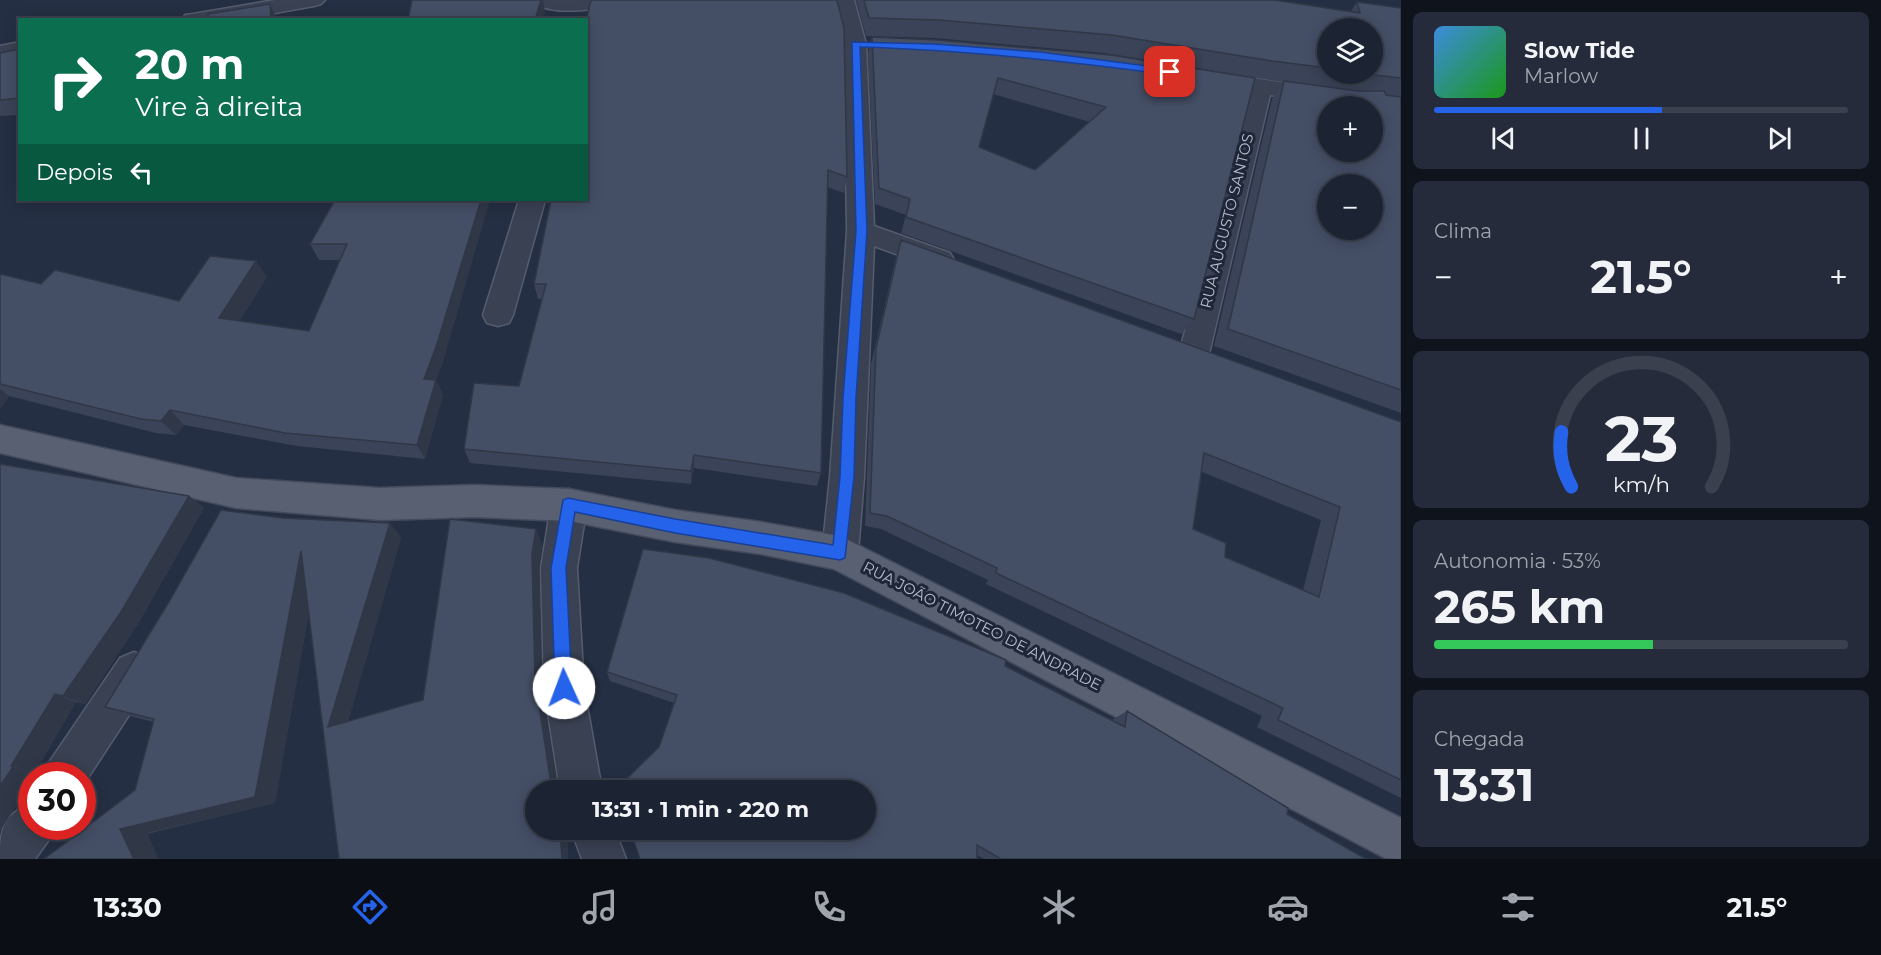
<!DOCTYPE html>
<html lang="pt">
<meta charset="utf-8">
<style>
body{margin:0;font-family:Montserrat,sans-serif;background:#252b3a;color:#f1f3f6;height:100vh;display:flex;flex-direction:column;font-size:22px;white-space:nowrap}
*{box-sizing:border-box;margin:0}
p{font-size:20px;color:#a0a4ac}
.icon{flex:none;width:33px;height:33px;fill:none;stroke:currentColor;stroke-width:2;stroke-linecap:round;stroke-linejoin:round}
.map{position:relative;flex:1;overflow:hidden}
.side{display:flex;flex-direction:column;gap:12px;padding:12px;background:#0f131c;width:480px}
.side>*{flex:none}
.guide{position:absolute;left:18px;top:18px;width:570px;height:183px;border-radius:0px;box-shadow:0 3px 15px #0003,0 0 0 2px #3a404d;background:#0b6e4f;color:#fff;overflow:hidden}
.fabs{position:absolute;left:1317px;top:18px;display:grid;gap:12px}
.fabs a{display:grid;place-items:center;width:66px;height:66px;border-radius:50%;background:#1c2332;box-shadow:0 3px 15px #0003,0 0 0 2px #3a404d;font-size:30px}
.speed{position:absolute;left:18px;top:762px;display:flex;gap:12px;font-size:30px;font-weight:700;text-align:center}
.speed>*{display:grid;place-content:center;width:78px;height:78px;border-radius:50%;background:#1c2332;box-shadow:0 3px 15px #0003,0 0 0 2px #3a404d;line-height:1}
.speed .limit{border:9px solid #d22;background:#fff;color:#111}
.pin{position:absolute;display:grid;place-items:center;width:51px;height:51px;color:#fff;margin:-26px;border-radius:12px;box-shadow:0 3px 9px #0006}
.me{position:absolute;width:66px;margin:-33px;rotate:358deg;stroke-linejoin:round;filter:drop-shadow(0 0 4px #0008)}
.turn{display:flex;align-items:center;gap:21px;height:126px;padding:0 18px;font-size:27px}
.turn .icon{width:78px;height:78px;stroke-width:2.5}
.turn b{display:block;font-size:42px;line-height:51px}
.then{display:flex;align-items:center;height:57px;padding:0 18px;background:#0003;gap:12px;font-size:22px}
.big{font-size:45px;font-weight:700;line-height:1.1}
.side .card{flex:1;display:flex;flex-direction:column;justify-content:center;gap:9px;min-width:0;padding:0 21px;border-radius:9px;background:#252b3a}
.side .dial{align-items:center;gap:0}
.dial svg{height:156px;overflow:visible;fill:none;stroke:#3a404d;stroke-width:7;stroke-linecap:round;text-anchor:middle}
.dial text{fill:#f1f3f6;stroke:none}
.song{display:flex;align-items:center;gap:18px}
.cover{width:72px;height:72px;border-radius:9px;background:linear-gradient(135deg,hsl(210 70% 55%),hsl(120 70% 35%))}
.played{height:6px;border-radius:3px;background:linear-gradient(90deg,#2563eb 55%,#3a404d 55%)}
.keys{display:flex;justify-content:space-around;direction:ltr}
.heat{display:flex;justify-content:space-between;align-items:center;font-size:33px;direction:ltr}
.charge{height:9px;border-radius:4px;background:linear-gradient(90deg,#34c759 53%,#3a404d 0)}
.trip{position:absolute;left:525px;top:780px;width:351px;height:60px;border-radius:30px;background:#1c2332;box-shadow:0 3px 15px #0003,0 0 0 2px #3a404d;font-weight:700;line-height:60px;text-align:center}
.tabs{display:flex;height:96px;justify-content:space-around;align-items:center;background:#0b0e14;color:#a0a4ac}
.tabs .icon{width:42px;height:42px}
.tabs .on{color:#2563eb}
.tabs b{font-size:27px;color:#f1f3f6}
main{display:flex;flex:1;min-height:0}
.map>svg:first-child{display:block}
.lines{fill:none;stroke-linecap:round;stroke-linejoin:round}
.minor-casing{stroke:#555c6d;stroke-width:3}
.major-casing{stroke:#434a5c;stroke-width:3}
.minor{fill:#3a4152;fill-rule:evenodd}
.major{fill:#586072;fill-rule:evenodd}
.wall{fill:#3a4357;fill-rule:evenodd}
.shaded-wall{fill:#303747}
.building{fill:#444e65;stroke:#303747;stroke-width:1.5;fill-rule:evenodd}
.route{fill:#2563eb;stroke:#184099;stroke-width:1.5}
.labels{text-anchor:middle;stroke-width:6;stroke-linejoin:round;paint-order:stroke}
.street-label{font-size:15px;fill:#b7bdcc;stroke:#1e2638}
</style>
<main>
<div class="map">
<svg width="1401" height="859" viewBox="0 0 1401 859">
<rect width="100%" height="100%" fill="#252f43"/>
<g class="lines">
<defs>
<g id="minor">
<path d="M275,0h50l-4,4 -7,2 -79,14h-52l2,-5 8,-1z"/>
<path d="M533,0h96l-4,4 -7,2c-19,2 -72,12 -85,-6z"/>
<path d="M832,0h22l12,44 8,182 76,27 4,7 -4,7 -10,3 -66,-24 -10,231 -6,76 -5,12 -13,5 -13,-5 -5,-12 8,-76 17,-246 -3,-187z"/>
<path d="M20,42v14l-20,4v-14z"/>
<path d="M1210,72l191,28v14l-29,-4v-4h-24l-78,-11 -61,259 -4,9 -11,3 -11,-3 -4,-9 68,-262 -45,-8 -4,-5 4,-5z"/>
<path d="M519,200h26l-32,115 -4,8 -11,3 -11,-3 -4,-8z"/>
<path d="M569,489l12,5 6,11 -10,63 7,120 18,102h-42l-16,-102 -3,-120 10,-63 6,-11z"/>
<path d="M134,652l14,6 6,14 -6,14 -66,101v-11h-38l6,-15 70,-103z"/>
<path d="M32,803v23h21l-5,15 -13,18h-35c0,-29 2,-44 32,-56z"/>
<path d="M571,830h44l11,29h-44z"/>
</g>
<path id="major" d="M0,425l236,53 144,10 95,-3 94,4 106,21 86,12 79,14 561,282v41l-16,-1 -551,-289 -73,-15 -86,-12 -106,-21 -94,-4 -95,3 -144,-12 -236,-55z"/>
</defs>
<!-- minor casing -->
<use href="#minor" class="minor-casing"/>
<!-- major casing -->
<use href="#major" class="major-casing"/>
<!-- minor -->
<use href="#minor" class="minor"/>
<!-- major -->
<use href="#major" class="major"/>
</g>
<!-- wall -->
<g class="wall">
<path d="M856,0h418l77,11 6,-9 44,6v405l-187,-67 58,-247 11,-17 -179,-29 -170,-15 -68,-2zM1328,28l44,46h-44z"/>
<path d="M586,21l261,156 -3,16 -17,-6 -6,286 -4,13 -123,-18 -3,16 -221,-21 -6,-14 55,-63 23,-87h-4l-4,-15z"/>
<path d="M872,37l239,18 83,264 -13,15 -280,-101 5,-18 -31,-11 -7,-151zM993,94l97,28 -55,48 -56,-23z"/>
<path d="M20,49v66l-20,1v-63z"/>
<path d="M335,200l108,162 -7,18 7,15 -18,64 -128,-13 -113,-21 -8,10 -20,-2 -147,-37 -9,13v-135l41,10 138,17 88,-24 -28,44 70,10 31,-71h-21l-9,-16z"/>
<path d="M901,240l500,182v376l-144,-71 5,-11 -276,-132 2,-4 -107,-51 -16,-3 6,-162 25,-107zM1202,472l119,48 -18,70 -78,-33 -32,-28z"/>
<path d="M0,464l189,32 15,12 -65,114 -54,82 -9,-2 -41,70h2l-5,4v5l-32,50z"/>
<path d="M283,518l107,5 11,15 -53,183 75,-21 119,-156 -3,24 3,120 15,98 -21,44h31l1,29h-229l-30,-248 -34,192 -231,56 91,-69 19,-68 -24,-6 -25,-9z"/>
<path d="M1005,666l107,54 15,-9 160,103 79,45h-382l-7,-4 -318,-108 15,-44 -64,-22 -3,-9z"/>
</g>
<!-- shaded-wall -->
<g class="shaded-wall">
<path d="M541,0h2l2,13 -2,7h-8z"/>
<path d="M270,4l7,16h-6z"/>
<path d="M481,200h9l-47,162 -7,18 7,15 -18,64 -8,-14 7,-66z"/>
<path d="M256,261l11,16 -35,56 -13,-15z"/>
<path d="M0,389l9,7 -9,13z"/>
<path d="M170,410l14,15 -8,10 -15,-14z"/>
<path d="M694,455v13l-3,16v-13z"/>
<path d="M189,496l15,12 -65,114 -54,82 -22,-8z"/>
<path d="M390,523l11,15 -57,198 -16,-9z"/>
<path d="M536,529l6,15 -3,24 3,120 16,102 -7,-6 -16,-106 -3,-124z"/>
<path d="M301,551l16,14 -42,238 -128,30 12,26h-25l-14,-30z"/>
<path d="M55,694l21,8 -41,70 -24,-6z"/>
<path d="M13,767l24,5 -2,4h-3v5l-32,50v-45z"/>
<path d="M560,830h7l1,29h-6z"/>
</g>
<!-- building -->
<g class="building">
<path d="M412,0h129l-6,20h-127z"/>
<path d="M591,0h246l7,28 3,149 -19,-7 -7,303 -127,-18 -3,16 -227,-22 10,-66 45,3 27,-102h-12l17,-84h35v-179z"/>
<path d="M864,0h410l86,13 -3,-11 44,6v70l-35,-4h6v-46h-44v40l-56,-7 -160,-26 -173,-15 -70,-2z"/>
<path d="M270,4l1,16h-63v-6z"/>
<path d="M872,37l66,3 173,15 144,23 -61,241 -288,-102 4,-18 -31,-11zM998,78l108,29 -71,63 -56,-23z"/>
<path d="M20,49v49l-20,2v-47z"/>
<path d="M1284,81l74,10h26l2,4 15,2v293l-173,-61zM1328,106h44v46h-44zM1328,184h44v46h-44z"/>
<path d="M335,200h146l-45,147 -12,32 12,1 -19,65 -132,-12 -115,-23 -9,11 -20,-2 -141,-35v-110l41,10 14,-14 124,31 31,-45 46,5 -37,57 90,13 38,-87h-37z"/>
<path d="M901,240l500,182v358l-123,-60 5,-12 -287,-135 1,-5 -110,-52 -17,-3 6,-165zM1204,453l136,54 -21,90 -94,-40 1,-14 -33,-14z"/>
<path d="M0,464l189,32 -68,116 -58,84 -8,-2 -44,72 2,1 -13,19z"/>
<path d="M221,510l62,8 107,5 -62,204 95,-27 27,-181 86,10 -4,25 3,124 16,106 7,2v4h-22v40h24l2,29h-223l-38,-308 -46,246 -135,32 14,30h-90l91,-69 19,-71 -49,-12 65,-107z"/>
<path d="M643,549l66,9 135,35 162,67 -1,6 120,61 2,-16 161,97 -1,6 79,45h-365l-24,-14v14h-337l-10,-29h236v-40h-251l44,-43 18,-52 -70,-23z"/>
</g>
<!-- route -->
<path class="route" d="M852,42l82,2 106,8 130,17 5,3 -5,3c-103,-14 -206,-25 -310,-28l7,184 -11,167 -2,79 -9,81 -5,2 -165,-27 -100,-21 -9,56 6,120 -2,6 -6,2 -6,-2 -3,-6 -4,-120 12,-68 5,-2 107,21 158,26 7,-68 3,-79 13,-167z"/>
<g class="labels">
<!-- street labels -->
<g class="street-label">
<text transform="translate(1227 221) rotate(-76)" y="5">RUA AUGUSTO SANTOS</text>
<text transform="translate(982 626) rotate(27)" y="5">RUA JOÃO TIMOTEO DE ANDRADE</text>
</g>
</g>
</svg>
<div class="fabs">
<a><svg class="icon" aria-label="layers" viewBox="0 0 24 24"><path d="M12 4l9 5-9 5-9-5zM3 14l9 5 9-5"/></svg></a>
<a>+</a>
<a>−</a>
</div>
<div class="speed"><div class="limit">30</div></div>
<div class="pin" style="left:1170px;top:72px;background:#d93025"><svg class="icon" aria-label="arrive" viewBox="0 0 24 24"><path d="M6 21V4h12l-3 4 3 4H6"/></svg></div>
<svg class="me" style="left:564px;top:688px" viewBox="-20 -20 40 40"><circle r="19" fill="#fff"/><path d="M0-13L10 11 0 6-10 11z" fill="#2563eb"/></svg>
<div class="trip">13:31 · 1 min · 220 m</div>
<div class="guide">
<div class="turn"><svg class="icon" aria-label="right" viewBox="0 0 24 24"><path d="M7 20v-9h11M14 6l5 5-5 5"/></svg><div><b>20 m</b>Vire à direita</div></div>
<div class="then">Depois<svg class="icon" aria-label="left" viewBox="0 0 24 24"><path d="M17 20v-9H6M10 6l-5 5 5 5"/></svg></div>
</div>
</div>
<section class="side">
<div class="card">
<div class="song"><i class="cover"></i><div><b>Slow Tide</b><p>Marlow</p></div></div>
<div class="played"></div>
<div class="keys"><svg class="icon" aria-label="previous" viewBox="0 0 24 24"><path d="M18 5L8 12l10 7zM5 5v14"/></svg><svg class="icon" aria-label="pause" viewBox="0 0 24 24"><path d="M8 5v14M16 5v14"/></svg><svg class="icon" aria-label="next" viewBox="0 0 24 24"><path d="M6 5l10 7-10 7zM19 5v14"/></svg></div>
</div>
<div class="card"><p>Clima</p>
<div class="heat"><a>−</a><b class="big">21.5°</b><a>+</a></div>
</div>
<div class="card dial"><svg viewBox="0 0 100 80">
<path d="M14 69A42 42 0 1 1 86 69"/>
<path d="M14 69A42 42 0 0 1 9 41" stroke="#2563eb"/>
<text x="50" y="56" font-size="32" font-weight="700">23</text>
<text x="50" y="72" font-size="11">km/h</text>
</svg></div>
<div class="card"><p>Autonomia · 53%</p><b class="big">265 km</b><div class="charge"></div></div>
<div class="card"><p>Chegada</p><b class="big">13:31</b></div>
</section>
</main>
<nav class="tabs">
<b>13:30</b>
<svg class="icon on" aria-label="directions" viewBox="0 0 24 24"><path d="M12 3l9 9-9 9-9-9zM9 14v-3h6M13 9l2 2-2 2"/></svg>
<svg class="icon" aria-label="music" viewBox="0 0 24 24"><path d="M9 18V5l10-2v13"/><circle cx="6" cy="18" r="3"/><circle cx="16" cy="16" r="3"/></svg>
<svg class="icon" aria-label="phone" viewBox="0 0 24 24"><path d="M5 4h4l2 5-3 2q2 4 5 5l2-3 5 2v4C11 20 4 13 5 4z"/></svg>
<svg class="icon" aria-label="climate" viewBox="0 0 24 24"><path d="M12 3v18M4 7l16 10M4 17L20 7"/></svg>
<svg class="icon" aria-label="car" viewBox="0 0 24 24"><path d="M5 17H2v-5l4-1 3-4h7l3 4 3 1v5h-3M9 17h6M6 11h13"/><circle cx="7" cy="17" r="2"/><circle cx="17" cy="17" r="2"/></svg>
<svg class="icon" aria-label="filters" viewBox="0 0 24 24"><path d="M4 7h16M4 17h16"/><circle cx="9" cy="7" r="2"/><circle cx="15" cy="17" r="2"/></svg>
<b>21.5°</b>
</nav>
